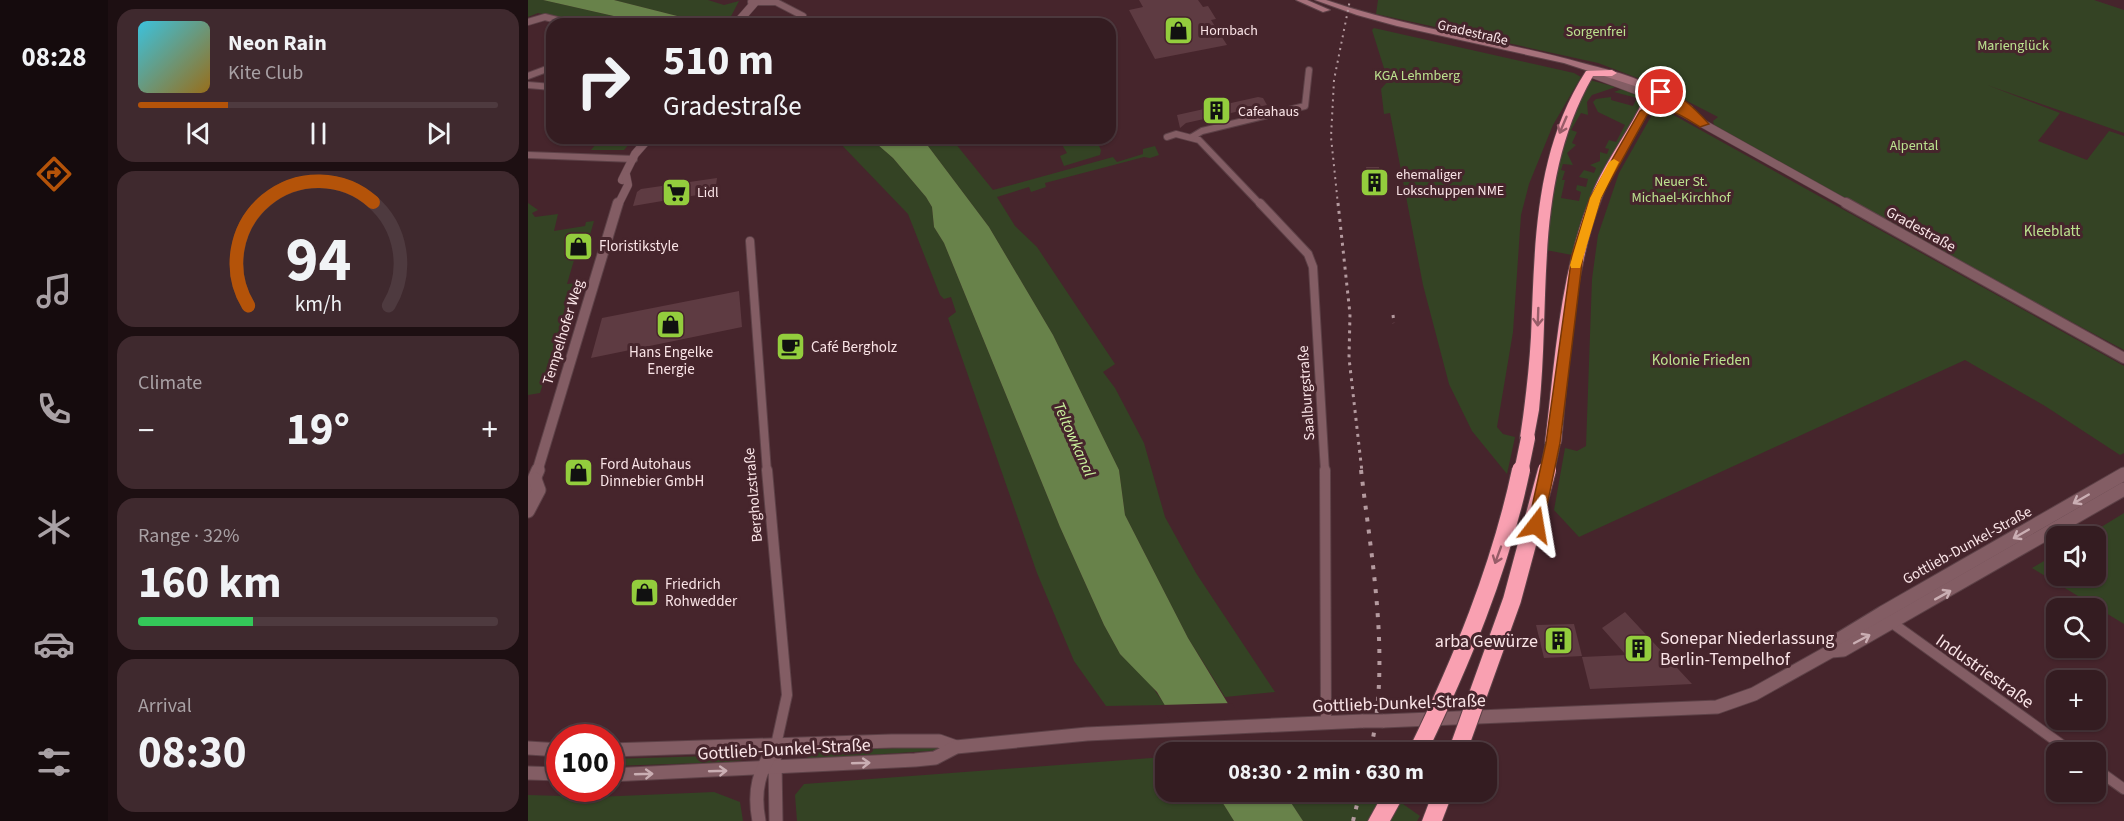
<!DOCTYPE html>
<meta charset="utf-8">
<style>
body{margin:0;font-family:"Source Sans 3",sans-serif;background:#3f292e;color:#f1f3f6;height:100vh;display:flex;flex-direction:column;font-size:22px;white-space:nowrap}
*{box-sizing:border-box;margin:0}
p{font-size:20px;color:#a9a1a5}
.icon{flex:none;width:33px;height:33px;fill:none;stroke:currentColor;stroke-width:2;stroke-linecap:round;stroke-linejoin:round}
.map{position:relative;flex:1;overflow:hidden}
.side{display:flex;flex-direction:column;gap:9px;padding:9px;background:#1d0f12;width:420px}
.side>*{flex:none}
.banner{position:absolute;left:18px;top:18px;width:570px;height:126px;border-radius:18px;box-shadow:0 2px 4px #0004,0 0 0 2px #4e3a3f;background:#341c21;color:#f1f3f6;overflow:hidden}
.buttons{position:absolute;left:1518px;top:526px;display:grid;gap:12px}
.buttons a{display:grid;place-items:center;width:60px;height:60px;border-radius:12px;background:#341c21;box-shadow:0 2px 4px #0004,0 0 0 2px #4e3a3f;font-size:30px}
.speed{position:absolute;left:18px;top:724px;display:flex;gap:12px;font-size:30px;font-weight:700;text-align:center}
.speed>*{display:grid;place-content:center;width:78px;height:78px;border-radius:50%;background:#341c21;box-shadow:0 2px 4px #0004,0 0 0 2px #4e3a3f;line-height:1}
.speed .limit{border:9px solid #d22;background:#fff;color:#111}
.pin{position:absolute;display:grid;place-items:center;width:51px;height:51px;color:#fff;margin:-26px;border:3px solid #fff;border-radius:50%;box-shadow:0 2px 6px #0007}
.me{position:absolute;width:66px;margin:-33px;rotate:14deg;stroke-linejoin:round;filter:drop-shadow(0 0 4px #0008)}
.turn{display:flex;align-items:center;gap:21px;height:126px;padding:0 18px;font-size:27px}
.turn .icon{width:78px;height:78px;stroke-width:2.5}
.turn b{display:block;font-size:42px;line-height:51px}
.big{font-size:45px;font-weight:700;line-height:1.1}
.side .tile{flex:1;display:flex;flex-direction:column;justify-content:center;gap:9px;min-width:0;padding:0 21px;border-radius:18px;background:#3f292e}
.side .dial{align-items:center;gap:0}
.dial svg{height:156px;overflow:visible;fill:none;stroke:#4e3a3f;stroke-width:7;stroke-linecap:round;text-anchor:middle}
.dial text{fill:#f1f3f6;stroke:none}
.song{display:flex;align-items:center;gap:18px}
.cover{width:72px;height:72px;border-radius:9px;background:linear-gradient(135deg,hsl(190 70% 55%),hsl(40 70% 35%))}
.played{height:6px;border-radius:3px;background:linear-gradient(90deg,#b45309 25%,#4e3a3f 25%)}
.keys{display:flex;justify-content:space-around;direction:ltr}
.heat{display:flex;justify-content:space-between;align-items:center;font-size:33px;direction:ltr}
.charge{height:9px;border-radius:4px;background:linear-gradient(90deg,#34c759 32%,#4e3a3f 0)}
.trip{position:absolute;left:627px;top:742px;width:342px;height:60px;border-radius:18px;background:#341c21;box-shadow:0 2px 4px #0004,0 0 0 2px #4e3a3f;font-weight:700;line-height:60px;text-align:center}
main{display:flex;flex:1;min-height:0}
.tab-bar{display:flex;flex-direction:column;width:108px;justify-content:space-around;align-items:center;background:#150b0d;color:#a9a1a5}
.tab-bar .icon{width:42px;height:42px}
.tab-bar .on{color:#b45309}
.tab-bar b{font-size:27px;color:#f1f3f6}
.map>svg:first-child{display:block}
.green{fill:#344324}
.water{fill:#68824a}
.pier{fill:#46252c}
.building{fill:#5e3b42}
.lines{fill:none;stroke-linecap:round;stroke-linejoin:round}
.minor-far2-casing{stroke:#5d4147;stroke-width:8}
.minor-far1-casing{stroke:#5d4147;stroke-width:10}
.minor-casing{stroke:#5d4147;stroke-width:12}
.tertiary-far2-casing{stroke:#5d4147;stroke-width:9}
.tertiary-far1-casing{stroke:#5d4147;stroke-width:12}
.tertiary-casing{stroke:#5d4147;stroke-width:15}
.secondary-casing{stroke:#5d4147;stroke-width:2}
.motorway-casing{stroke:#5d4147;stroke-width:2}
.minor-far2{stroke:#835d64;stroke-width:6}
.minor-far1{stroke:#835d64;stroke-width:8}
.minor{stroke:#835d64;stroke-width:10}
.tertiary-far2{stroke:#835d64;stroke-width:8}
.tertiary-far1{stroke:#835d64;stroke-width:10}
.tertiary{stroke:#835d64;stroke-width:13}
.secondary{fill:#a6717b;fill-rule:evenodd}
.motorway{fill:#f9a0b1;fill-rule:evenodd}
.rail-far2{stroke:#b49a9f;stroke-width:2;stroke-dasharray:2 4.5;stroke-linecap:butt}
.rail-far1{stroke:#b49a9f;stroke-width:3;stroke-dasharray:3 5;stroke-linecap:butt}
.rail{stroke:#b49a9f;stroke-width:4;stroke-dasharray:4 8;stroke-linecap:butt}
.tertiary-bridge-casing{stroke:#5d4147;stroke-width:15;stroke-linecap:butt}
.motorway-bridge-far1-casing{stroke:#5d4147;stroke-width:16;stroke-linecap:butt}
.motorway-bridge-casing{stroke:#5d4147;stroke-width:20;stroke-linecap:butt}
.tertiary-bridge{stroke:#835d64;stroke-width:13}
.motorway-bridge-far1{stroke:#f9a0b1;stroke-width:14}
.motorway-bridge{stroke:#f9a0b1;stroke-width:18}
.oneway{stroke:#975c68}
.oneway2{stroke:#caaeb3}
.route{fill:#b45309;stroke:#753606;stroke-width:1.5}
.slow{fill:#f59e0b}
.labels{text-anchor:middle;stroke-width:6;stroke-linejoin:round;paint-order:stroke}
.far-poi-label{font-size:14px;fill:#fae4e7;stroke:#46252c;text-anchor:start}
.far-park-label{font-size:14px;fill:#bce38f;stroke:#46252c}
.far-street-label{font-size:14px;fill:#fae4e7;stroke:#46252c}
.street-label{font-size:15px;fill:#fae4e7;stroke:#46252c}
.park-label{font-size:15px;fill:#bce38f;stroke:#46252c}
.poi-label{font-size:15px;fill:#fae4e7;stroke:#46252c;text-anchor:start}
.water-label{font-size:16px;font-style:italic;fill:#cbf39e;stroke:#46252c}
.near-poi-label{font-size:18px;fill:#fae4e7;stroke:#46252c;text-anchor:start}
.near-street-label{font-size:18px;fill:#fae4e7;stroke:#46252c}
</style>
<main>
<nav class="tab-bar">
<b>08:28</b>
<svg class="icon on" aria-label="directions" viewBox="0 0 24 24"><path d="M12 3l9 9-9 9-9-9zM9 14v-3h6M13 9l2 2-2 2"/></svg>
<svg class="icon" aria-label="music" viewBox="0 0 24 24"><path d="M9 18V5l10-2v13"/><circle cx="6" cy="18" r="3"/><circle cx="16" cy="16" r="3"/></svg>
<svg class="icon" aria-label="phone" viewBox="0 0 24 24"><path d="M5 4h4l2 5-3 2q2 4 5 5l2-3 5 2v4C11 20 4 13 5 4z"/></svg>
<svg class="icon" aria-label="climate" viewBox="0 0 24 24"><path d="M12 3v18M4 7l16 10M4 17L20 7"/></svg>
<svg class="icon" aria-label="car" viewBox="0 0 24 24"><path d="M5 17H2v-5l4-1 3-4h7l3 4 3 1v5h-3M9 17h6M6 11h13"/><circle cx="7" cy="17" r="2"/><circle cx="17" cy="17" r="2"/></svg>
<svg class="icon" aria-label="filters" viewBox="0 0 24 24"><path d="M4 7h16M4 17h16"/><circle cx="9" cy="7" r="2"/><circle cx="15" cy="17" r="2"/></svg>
</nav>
<section class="side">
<div class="tile">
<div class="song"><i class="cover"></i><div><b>Neon Rain</b><p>Kite Club</p></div></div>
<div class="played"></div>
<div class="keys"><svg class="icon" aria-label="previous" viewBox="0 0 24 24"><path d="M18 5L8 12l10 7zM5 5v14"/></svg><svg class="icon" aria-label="pause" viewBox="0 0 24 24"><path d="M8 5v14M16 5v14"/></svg><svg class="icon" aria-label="next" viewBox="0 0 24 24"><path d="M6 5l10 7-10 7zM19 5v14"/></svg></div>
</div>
<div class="tile dial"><svg viewBox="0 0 100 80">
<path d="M14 69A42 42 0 1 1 86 69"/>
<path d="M14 69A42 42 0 0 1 78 16" stroke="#b45309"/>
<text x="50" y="56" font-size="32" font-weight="700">94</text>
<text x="50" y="72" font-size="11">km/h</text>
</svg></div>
<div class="tile"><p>Climate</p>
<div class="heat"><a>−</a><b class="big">19°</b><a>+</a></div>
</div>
<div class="tile"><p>Range · 32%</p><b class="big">160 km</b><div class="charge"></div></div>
<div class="tile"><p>Arrival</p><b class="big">08:30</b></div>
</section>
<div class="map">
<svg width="1596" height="821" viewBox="0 0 1596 821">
<rect width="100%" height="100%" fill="#46252c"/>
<!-- green -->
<g class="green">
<path d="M0,0h15l106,24h-64l-47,-11 -10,4z"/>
<path d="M86,0h94l16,5 15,-4 -12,23h-18z"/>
<path d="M850,0h716l30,10v123l-137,-48 73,28 -22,28 49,19 22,-29 15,5v214l-198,-106 -212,-119 -1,-4 5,-4 -62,-32 -58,-22 -222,-49z"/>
<path d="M846,28l200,45 7,4 -28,48 -24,59 -8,31 -8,117 -16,95 6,7 12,3 -8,37 -35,-43 -23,-47 -26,-99 -33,-172 -6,1 -3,-25 7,-8 -16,-51z"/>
<path d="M1062,80l26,7 -24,8 -5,7 1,13 -7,-2 -10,17 6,2 -5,11 4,2 -9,8 6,12 -10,-1 -2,6 4,1 -3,9h3l-4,18 18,3 2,-9 -5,-2 1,-5 9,2 2,-8 -9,-2 5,-7 10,3 2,-5 -6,-3 10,-4v-9l7,2 2,-5 -4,-1 4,-8 7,2 9,-17 -27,-13 -5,-10 3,-3 15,-2v3l22,6 4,-8 -23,-6 8,-3 18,7 3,7 -45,78 -13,30 -13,44 -26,-5v-29l18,-87z"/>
<path d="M1125,113h17l454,253v87l-4,2 -75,-49 -80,-46 -386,177 -25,-27 11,-62 12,3 9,-5 6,-167 6,-44 21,-62z"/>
<path d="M73,138h33l-10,12h-33z"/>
<path d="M307,138h35l23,20 33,39 6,10 2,20 10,16 116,284 44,98 16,29 29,28 16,23 -59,1 -32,-45 -37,-88 -89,-255 8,-6 -5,-15 -7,2 -4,-4 -32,-81z"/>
<path d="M394,138h29l42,52 120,-33 4,5 26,-8v-5l12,-3 4,9 -9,3 -6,-1 -99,26 1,4 -15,5 -2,-5 -32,10 18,29 22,21 78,117 -12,8 12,16 29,55 21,74 31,56 79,119 -50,5 -37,-59 -63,-123 -6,-45 -66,-135 -64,-108z"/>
<path d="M551,138l1,3 15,-3 6,12 -1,5 -36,11 -4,-10 7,-3 -6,-10 -18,2z"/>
<path d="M0,203l10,7 -6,3 3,4 23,-3 -4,17 31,-5 1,-4 8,-1 -8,28 -9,1 -10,34 8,-1 -35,110 -12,2z"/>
<path d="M1596,513v111l-92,-56 24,-14v22h40v-39h-11z"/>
<path d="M416,746l-1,4 -135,9 -1,-7z"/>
<path d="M215,755l9,3 -20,4 -121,4v-7z"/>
<path d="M637,757l1,35h50l18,29h-437l-2,-26 9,-11z"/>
<path d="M186,792l26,10 3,19h-215v-26l68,2z"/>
<path d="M756,792h102l34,24 -3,5h-114z"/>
</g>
<!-- water -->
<g class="water">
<path d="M15,0h71l95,24h-60z"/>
<path d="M342,138h52l67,89 64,108 66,135 6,45 63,123 70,115h-65l-36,-61 -37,-38 -16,-29 -44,-98 -116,-284 -10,-16 -2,-20 -6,-10 -33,-39z"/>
<path d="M688,792h68l19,29h-69z"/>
</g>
<!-- pier -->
<path class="pier" d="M704,703l29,50h-72l-28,-48z"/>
<!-- building -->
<g class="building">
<path d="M611,0h59l5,7 5,-1 8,13 -5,1 16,25 -72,14 -26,-49 14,-3z"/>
<path d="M730,97l5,1 4,7 -81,18 -6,5 -3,-13z"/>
<path d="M838,167h13l5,29 -13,1z"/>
<path d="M189,178l-2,14 -82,14 4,-14 4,-3z"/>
<path d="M211,291l3,36 -151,31 11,-40z"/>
<path d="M1097,612l27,29 40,43 -102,5 -8,-32 44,-2 -24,-27z"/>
<path d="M1046,624l8,32 -38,2 -8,-33z"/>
</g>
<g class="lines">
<defs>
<g id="minor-far2">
<path d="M223,2h25l27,14"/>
<path d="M0,22l17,-5 28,7"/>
<path d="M0,76l24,-9"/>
<path d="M0,85l24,2"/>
<path d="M639,137l9,-3 23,6 62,65"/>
<path d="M664,137l10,-6 103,-25 4,-36"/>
<path d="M0,155l106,4"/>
</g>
<g id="minor-far1">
<path d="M732,203l48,51 5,13 12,205"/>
<path d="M222,241l17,231"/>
</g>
<g id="minor">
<path d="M239,470l20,225 -11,50"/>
<path d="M797,470l1,253"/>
<path d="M1360,620l185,133"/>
<path d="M1568,769l28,20"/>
</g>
<g id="tertiary-far2">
<path d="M208,24l21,-24"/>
<path d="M1062,73l67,25 192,107"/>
<path d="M1125,89l36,20"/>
<path d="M94,180l13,-26 14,-16"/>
<path d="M90,205l10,-20 -2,-10"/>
</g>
<g id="tertiary-far1">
<path d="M1318,203l278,155"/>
<path d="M9,472l81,-269"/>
</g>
<g id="tertiary">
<path d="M0,493l10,-23"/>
<path d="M0,511l11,-21 -4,-11"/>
<path d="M1303,651l5,-10 46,-28 242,-139"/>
<path d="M855,721l334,-14 37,-13 77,-43 12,-1 281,-161"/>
<path d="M0,748l32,2"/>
<path d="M82,750l282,-9h47l17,6"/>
<path d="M247,761l1,60"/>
<path d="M0,773l32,1"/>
<path d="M82,775l305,-15 20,-2 21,-11 131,-13 276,-13"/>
<path d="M231,821c-6,-31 0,-50 17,-76"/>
</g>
<g id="secondary">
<path d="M768,0h11l23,10 -7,2z"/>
<path d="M787,0h11c85,29 174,40 260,64 19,5 50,12 65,23l-4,3 -83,-27 -167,-37 -40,-11z"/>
</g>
<g id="motorway">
<path d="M1058,71l26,-1 5,3 -5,3h-19c-60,105 -42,218 -54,334l-6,32h-10l-3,-4c5,-33 9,-67 11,-101 4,-93 3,-185 55,-266z"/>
<path d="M1119,84l4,1 4,10 -4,10 6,-2 24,6 -5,3 -18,-3 -12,6c-14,29 -34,55 -45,85 -29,77 -32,162 -40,243l-3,4h-10l-3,-4c10,-81 14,-165 44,-242 12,-33 34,-61 50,-92l6,-14 -3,-8z"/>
<path d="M856,792h22l-16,29h-22z"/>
<path d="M905,792h20l-11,29h-20z"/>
</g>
</defs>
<!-- minor-far2 casing -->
<use href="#minor-far2" class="minor-far2-casing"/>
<!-- minor-far1 casing -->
<use href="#minor-far1" class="minor-far1-casing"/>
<!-- minor casing -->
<use href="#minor" class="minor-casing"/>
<!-- tertiary-far2 casing -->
<use href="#tertiary-far2" class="tertiary-far2-casing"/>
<!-- tertiary-far1 casing -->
<use href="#tertiary-far1" class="tertiary-far1-casing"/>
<!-- tertiary casing -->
<use href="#tertiary" class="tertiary-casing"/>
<!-- secondary casing -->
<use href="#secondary" class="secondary-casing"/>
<!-- motorway casing -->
<use href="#motorway" class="motorway-casing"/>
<!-- minor-far2 -->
<use href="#minor-far2" class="minor-far2"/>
<!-- minor-far1 -->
<use href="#minor-far1" class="minor-far1"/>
<!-- minor -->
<use href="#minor" class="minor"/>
<!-- tertiary-far2 -->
<use href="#tertiary-far2" class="tertiary-far2"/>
<!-- tertiary-far1 -->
<use href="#tertiary-far1" class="tertiary-far1"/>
<!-- tertiary -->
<use href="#tertiary" class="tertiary"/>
<!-- secondary -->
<use href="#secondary" class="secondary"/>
<!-- motorway -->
<use href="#motorway" class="motorway"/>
<!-- rail-far2 -->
<path class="rail-far2" d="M810,205l-7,-68 3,-57 16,-80"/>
<!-- rail-far1 -->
<g class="rail-far1">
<path d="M810,203l12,111 -1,44 13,114"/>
<path d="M865,315l1,8"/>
</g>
<!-- rail -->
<g class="rail">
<path d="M833,470c11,94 30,190 9,283"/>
<path d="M1017,521l4,5"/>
<path d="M825,821l7,-29"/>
</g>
<defs>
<path id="tertiary-bridge" d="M835,721h20"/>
<g id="motorway-bridge-far1">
<path d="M993,472l7,-34"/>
<path d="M1019,472l6,-29"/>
</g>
<g id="motorway-bridge">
<path d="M889,753c44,-90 83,-184 104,-283"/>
<path d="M929,753l55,-153 35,-130"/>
</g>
</defs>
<!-- tertiary-bridge casing -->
<use href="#tertiary-bridge" class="tertiary-bridge-casing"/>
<!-- motorway-bridge-far1 casing -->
<use href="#motorway-bridge-far1" class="motorway-bridge-far1-casing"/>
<!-- motorway-bridge casing -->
<use href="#motorway-bridge" class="motorway-bridge-casing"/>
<!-- tertiary-bridge -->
<use href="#tertiary-bridge" class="tertiary-bridge"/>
<!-- motorway-bridge-far1 -->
<use href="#motorway-bridge-far1" class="motorway-bridge-far1"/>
<!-- motorway-bridge -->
<use href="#motorway-bridge" class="motorway-bridge"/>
</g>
<!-- one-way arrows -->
<defs><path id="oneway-shaft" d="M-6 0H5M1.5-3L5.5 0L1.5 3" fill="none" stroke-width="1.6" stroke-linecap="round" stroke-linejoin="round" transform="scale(1.5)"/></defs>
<g class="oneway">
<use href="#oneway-shaft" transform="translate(1035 125) rotate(113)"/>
<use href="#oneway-shaft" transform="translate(1010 317) rotate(92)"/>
<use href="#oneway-shaft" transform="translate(970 555) rotate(110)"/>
</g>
<g class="oneway2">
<use href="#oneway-shaft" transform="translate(1553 499) rotate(150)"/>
<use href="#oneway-shaft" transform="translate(1493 534) rotate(150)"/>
<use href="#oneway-shaft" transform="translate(1415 595) rotate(-29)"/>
<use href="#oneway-shaft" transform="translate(1334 639) rotate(-28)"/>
<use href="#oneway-shaft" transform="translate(333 763) rotate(-2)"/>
<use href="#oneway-shaft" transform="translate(190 771) rotate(-2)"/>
<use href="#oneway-shaft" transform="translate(116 774) rotate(-2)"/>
</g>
<!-- route -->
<path class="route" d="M1129,90c19,-2 41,22 52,34l-9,3c-16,-10 -35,-25 -53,-12l-46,83 -18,57 -23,188 -17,82 -7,6 -8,-6 18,-82 26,-188 18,-57 50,-87 12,-7 26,2 -21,-12z"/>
<!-- slow -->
<path class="slow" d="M1086,159l5,3 -18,36 -20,67 -1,3h-9l-1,-3 20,-67 19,-36z"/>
<!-- icons -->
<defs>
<symbol id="shop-square" viewBox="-11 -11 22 22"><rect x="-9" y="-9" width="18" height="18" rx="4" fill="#93cd3d" stroke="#46252c"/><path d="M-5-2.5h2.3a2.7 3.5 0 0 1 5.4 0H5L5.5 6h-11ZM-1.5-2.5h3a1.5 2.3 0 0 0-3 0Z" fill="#111"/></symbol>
<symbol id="building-square" viewBox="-11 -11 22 22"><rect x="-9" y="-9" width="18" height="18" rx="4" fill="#93cd3d" stroke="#46252c"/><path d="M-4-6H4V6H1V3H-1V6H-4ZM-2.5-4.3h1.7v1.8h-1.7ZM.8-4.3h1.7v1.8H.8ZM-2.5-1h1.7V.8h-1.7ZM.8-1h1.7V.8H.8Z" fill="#111"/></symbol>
<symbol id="supermarket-square" viewBox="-11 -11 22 22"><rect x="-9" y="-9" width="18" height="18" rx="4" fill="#93cd3d" stroke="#46252c"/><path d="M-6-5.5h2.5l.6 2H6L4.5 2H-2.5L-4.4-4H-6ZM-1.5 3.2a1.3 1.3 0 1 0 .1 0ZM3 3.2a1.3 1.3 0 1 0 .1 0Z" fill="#111"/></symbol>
<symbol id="cafe-square" viewBox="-11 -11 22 22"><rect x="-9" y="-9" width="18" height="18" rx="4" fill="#93cd3d" stroke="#46252c"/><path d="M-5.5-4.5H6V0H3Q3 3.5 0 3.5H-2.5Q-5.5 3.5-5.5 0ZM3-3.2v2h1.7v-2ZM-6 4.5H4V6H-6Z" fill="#111"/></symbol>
</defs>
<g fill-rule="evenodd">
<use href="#shop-square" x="634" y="14" width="33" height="33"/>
<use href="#building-square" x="672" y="94" width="33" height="33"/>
<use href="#building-square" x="830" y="166" width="33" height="33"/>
<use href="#supermarket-square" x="132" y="176" width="33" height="33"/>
<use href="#shop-square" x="34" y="230" width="33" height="33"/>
<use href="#shop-square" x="126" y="308" width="33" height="33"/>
<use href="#cafe-square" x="246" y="330" width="33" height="33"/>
<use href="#shop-square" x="34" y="456" width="33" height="33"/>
<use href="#shop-square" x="100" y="576" width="33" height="33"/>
<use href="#building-square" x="1014" y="624" width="33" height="33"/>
<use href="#building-square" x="1094" y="632" width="33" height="33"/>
</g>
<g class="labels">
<!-- far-poi labels -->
<g class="far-poi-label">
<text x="672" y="35">Hornbach</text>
<text x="710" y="116">Cafeahaus</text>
<text x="868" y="179">ehemaliger<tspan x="868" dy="16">Lokschuppen NME</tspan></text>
<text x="169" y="197">Lidl</text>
</g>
<!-- far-park labels -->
<g class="far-park-label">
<text x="1068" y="36">Sorgenfrei</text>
<text x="1485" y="50">Marienglück</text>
<text x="889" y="80">KGA Lehmberg</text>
<text x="1386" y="150">Alpental</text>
<text x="1153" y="186">Neuer St.<tspan x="1153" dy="16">Michael-Kirchhof</tspan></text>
</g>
<!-- far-street labels -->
<g class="far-street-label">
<text transform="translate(945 32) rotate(13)" y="5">Gradestraße</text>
</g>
<!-- street labels -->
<g class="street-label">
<text transform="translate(1393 229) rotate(29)" y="5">Gradestraße</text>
<text transform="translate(35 332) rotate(-73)" y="5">Tempelhofer Weg</text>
<text transform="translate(778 393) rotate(-94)" y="5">Saalburgstraße</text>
<text transform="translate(225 495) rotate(-95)" y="5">Bergholzstraße</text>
<text transform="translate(1439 545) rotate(-29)" y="5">Gottlieb-Dunkel-Straße</text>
</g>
<!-- park labels -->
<g class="park-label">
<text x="1524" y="236">Kleeblatt</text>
<text x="1173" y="365">Kolonie Frieden</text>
</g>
<!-- poi labels -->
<g class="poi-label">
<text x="71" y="251">Floristikstyle</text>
<text x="283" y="352">Café Bergholz</text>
<text x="143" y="357" text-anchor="middle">Hans Engelke<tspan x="143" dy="17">Energie</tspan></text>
<text x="72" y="469">Ford Autohaus<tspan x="72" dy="17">Dinnebier GmbH</tspan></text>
<text x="137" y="589">Friedrich<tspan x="137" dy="17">Rohwedder</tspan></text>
</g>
<!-- water labels -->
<g class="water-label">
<text transform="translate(547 439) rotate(66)" y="6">Teltowkanal</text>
</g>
<!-- near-poi labels -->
<g class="near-poi-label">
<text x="1132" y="644">Sonepar Niederlassung<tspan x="1132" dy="21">Berlin-Tempelhof</tspan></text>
<text x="1010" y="647" text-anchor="end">arba Gewürze</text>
</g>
<!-- near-street labels -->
<g class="near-street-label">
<text transform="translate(1457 671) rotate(35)" y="6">Industriestraße</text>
<text transform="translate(871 703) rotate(-2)" y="6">Gottlieb-Dunkel-Straße</text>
<text transform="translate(256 749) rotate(-3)" y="6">Gottlieb-Dunkel-Straße</text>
</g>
</g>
</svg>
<div class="buttons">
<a><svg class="icon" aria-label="sound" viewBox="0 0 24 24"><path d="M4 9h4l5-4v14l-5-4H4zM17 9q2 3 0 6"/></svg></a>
<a><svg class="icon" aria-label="search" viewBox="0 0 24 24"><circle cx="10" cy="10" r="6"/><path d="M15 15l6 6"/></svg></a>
<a>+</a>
<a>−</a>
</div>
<div class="speed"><div class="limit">100</div></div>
<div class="pin" style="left:1133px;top:92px;background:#d93025"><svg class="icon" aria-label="arrive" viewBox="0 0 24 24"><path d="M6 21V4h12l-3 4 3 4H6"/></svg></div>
<svg class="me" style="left:1008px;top:525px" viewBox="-20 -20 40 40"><path d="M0-17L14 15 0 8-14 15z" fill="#b45309" stroke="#fff" stroke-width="4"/></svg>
<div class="trip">08:30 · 2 min · 630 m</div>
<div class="banner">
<div class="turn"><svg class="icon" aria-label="right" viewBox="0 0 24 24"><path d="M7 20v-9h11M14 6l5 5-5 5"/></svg><div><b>510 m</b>Gradestraße</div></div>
</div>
</div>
</main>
